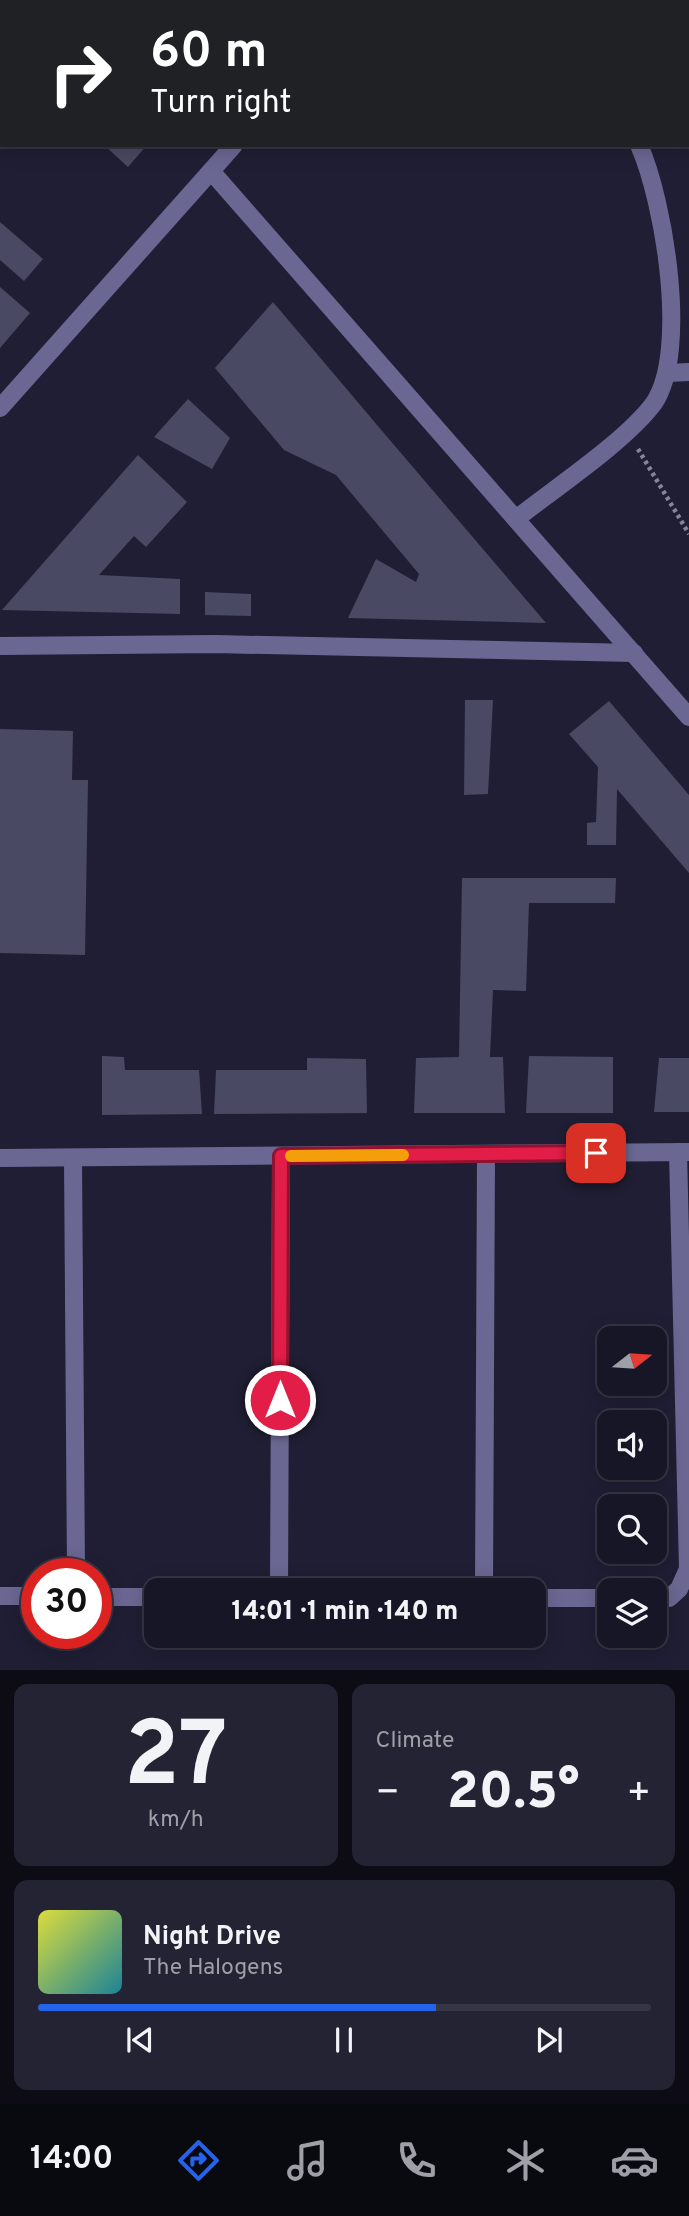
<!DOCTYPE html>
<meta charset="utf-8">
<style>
body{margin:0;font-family:Overpass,sans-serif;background:#242333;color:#f1f3f6;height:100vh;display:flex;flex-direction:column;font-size:26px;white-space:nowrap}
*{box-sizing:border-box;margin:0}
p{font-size:23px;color:#9e9fa7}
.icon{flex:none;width:38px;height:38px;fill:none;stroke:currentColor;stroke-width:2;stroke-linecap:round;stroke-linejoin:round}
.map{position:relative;height:1670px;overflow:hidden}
.panel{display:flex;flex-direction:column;gap:14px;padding:14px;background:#0d0c15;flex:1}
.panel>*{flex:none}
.banner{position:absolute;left:0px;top:0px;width:690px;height:147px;box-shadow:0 4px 18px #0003,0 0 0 2px #363544;background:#202124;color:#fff;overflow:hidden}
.needle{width:46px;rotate:73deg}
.fabs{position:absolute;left:597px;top:1326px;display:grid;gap:14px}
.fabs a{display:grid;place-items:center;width:70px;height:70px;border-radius:14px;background:#171627;box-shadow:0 4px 18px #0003,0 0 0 2px #363544;font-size:35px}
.speed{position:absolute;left:21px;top:1558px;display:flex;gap:14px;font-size:35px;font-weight:700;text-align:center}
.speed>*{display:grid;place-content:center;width:91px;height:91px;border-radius:50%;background:#171627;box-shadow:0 4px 18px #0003,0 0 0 2px #363544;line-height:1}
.speed .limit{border:10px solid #d22;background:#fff;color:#111}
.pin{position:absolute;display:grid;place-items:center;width:60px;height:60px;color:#fff;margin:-30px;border-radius:14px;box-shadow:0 4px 10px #0006}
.me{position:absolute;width:77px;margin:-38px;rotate:0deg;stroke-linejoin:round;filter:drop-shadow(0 0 5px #0008)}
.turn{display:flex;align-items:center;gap:24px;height:147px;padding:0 35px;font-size:32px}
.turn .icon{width:91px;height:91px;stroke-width:2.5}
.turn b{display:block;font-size:49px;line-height:60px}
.big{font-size:52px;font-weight:800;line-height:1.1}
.panel .tile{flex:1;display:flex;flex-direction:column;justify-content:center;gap:10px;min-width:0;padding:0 24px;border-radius:14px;background:#242333}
.panel .dial{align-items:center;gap:0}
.dial b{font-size:91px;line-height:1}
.song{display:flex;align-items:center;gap:21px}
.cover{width:84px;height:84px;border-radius:10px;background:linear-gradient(135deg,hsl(60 70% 55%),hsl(190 70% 35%))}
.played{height:7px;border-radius:4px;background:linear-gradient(90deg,#2563eb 65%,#363544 65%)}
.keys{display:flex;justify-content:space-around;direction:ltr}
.heat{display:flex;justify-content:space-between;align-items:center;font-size:38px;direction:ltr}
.panel .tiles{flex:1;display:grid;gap:14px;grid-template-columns:1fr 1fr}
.tile:last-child{grid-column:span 2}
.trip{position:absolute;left:144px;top:1578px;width:402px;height:70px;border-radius:14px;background:#171627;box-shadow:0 4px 18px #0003,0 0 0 2px #363544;font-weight:800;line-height:70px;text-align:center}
.dock{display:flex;height:112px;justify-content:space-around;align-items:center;background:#090910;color:#9e9fa7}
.dock .icon{width:49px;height:49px}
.dock .active{color:#2563eb}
.dock b{font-size:32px;color:#f1f3f6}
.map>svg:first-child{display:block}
.building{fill:#4a4963}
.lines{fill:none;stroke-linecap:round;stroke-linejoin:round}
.path{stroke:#868598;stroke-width:4.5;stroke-dasharray:3.5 3.5;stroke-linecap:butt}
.minor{stroke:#6a6892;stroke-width:18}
.route-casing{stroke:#92132f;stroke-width:18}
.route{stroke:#e11d48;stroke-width:12}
.slow{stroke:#f59e0b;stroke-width:12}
</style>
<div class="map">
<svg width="689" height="1670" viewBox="0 0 689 1670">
<rect width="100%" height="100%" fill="#1f1e34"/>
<!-- building -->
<g class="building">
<path d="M104,145h43l-19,22z"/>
<path d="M0,222l43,37 -19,22 -24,-21z"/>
<path d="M0,287l30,26 -30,35z"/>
<path d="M273,302l110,130 163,191 -198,-5 28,-59 40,23 3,-8 -83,-99 -52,-25 -69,-82z"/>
<path d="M188,399l42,39 -18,31 -58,-32z"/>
<path d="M138,455l49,47 -41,45 -12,-11 -35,39 81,4v35l-178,-4z"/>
<path d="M205,592l46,2v22l-46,-1z"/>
<path d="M465,700h28l-5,94 -24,1z"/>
<path d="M609,701l80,94v78l-72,-84 -1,56h-29v-22l9,-1 2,-55 -29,-33z"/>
<path d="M0,729l73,2 -1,49h16l-3,175 -85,-2z"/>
<path d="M462,878h154l-1,25h-86l-3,88 -33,-1 -3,67h13l2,56h-91l2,-55 43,-1z"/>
<path d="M102,1056l22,1 1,13h74l3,44 -100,1z"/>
<path d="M529,1056l84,1v56h-87z"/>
<path d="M307,1058l59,1 1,54 -153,1 2,-44h91z"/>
<path d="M659,1058h30v54h-35z"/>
</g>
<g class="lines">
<!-- path -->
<g class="path">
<path d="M688,111l1,-1"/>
<path d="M638,449l51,85"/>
</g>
<!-- minor -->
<g class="minor">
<path d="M362,2l1,-2"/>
<path d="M559,2v-2"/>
<path d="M234,145l-23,26 478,546"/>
<path d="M668,373l21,-1"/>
<path d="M0,408l211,-237"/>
<path d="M516,519c39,-31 110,-78 138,-116 35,-52 10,-202 -15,-258"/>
<path d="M0,646l215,-2 419,9"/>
<path d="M0,1158l689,-6"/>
<path d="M73,1158l3,415"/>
<path d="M279,1591l2,-435"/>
<path d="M484,1591l2,-437"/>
<path d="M0,1596h37"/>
<path d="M96,1597h60"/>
<path d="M534,1598h75"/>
<path d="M654,1598h15l10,-9 9,-20 -10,-417"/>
</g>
</g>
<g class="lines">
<defs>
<path id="route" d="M280,1400l1,-244 315,-3"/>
</defs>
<!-- route casing -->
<use href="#route" class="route-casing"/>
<!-- route -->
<use href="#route" class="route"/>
<!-- slow -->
<path class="slow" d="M291,1156l112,-1"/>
</g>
</svg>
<div class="fabs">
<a><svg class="needle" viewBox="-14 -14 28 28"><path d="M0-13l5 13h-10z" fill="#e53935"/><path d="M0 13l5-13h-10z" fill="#9e9fa7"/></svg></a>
<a><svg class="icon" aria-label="sound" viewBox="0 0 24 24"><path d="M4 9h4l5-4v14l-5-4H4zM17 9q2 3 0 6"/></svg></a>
<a><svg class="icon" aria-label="search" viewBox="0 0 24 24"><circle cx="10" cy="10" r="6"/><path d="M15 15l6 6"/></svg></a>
<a><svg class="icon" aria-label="layers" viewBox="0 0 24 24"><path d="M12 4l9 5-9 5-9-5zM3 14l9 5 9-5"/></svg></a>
</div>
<div class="speed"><div class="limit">30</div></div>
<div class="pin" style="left:596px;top:1153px;background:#d93025"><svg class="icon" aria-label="arrive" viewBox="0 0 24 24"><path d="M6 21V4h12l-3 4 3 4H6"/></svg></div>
<svg class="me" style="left:280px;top:1400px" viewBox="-20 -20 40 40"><circle r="17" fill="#e11d48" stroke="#fff" stroke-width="3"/><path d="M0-11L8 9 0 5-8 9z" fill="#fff"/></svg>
<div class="trip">14:01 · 1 min · 140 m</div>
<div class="banner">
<div class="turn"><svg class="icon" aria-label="right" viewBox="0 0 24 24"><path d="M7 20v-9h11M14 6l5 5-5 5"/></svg><div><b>60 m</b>Turn right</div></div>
</div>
</div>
<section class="panel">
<div class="tiles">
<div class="tile dial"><b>27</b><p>km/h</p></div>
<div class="tile"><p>Climate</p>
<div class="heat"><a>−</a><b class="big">20.5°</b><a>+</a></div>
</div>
<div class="tile">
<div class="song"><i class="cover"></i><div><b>Night Drive</b><p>The Halogens</p></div></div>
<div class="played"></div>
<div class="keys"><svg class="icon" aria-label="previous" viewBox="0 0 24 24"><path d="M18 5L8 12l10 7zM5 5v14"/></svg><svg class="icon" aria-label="pause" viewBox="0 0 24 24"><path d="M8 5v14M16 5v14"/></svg><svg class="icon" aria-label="next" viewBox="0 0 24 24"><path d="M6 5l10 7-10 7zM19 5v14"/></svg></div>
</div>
</div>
</section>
<nav class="dock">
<b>14:00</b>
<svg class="icon active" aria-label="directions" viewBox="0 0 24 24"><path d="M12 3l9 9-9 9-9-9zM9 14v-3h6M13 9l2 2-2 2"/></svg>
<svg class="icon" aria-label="music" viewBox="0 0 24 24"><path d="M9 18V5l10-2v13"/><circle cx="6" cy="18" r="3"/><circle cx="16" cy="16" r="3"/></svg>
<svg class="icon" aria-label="phone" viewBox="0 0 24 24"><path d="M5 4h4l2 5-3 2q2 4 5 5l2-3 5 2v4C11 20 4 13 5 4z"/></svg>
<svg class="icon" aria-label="climate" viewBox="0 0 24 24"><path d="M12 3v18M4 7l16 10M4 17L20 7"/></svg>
<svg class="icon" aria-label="car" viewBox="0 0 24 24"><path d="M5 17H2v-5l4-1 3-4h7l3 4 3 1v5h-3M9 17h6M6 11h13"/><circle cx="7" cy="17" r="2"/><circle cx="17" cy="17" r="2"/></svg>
</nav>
